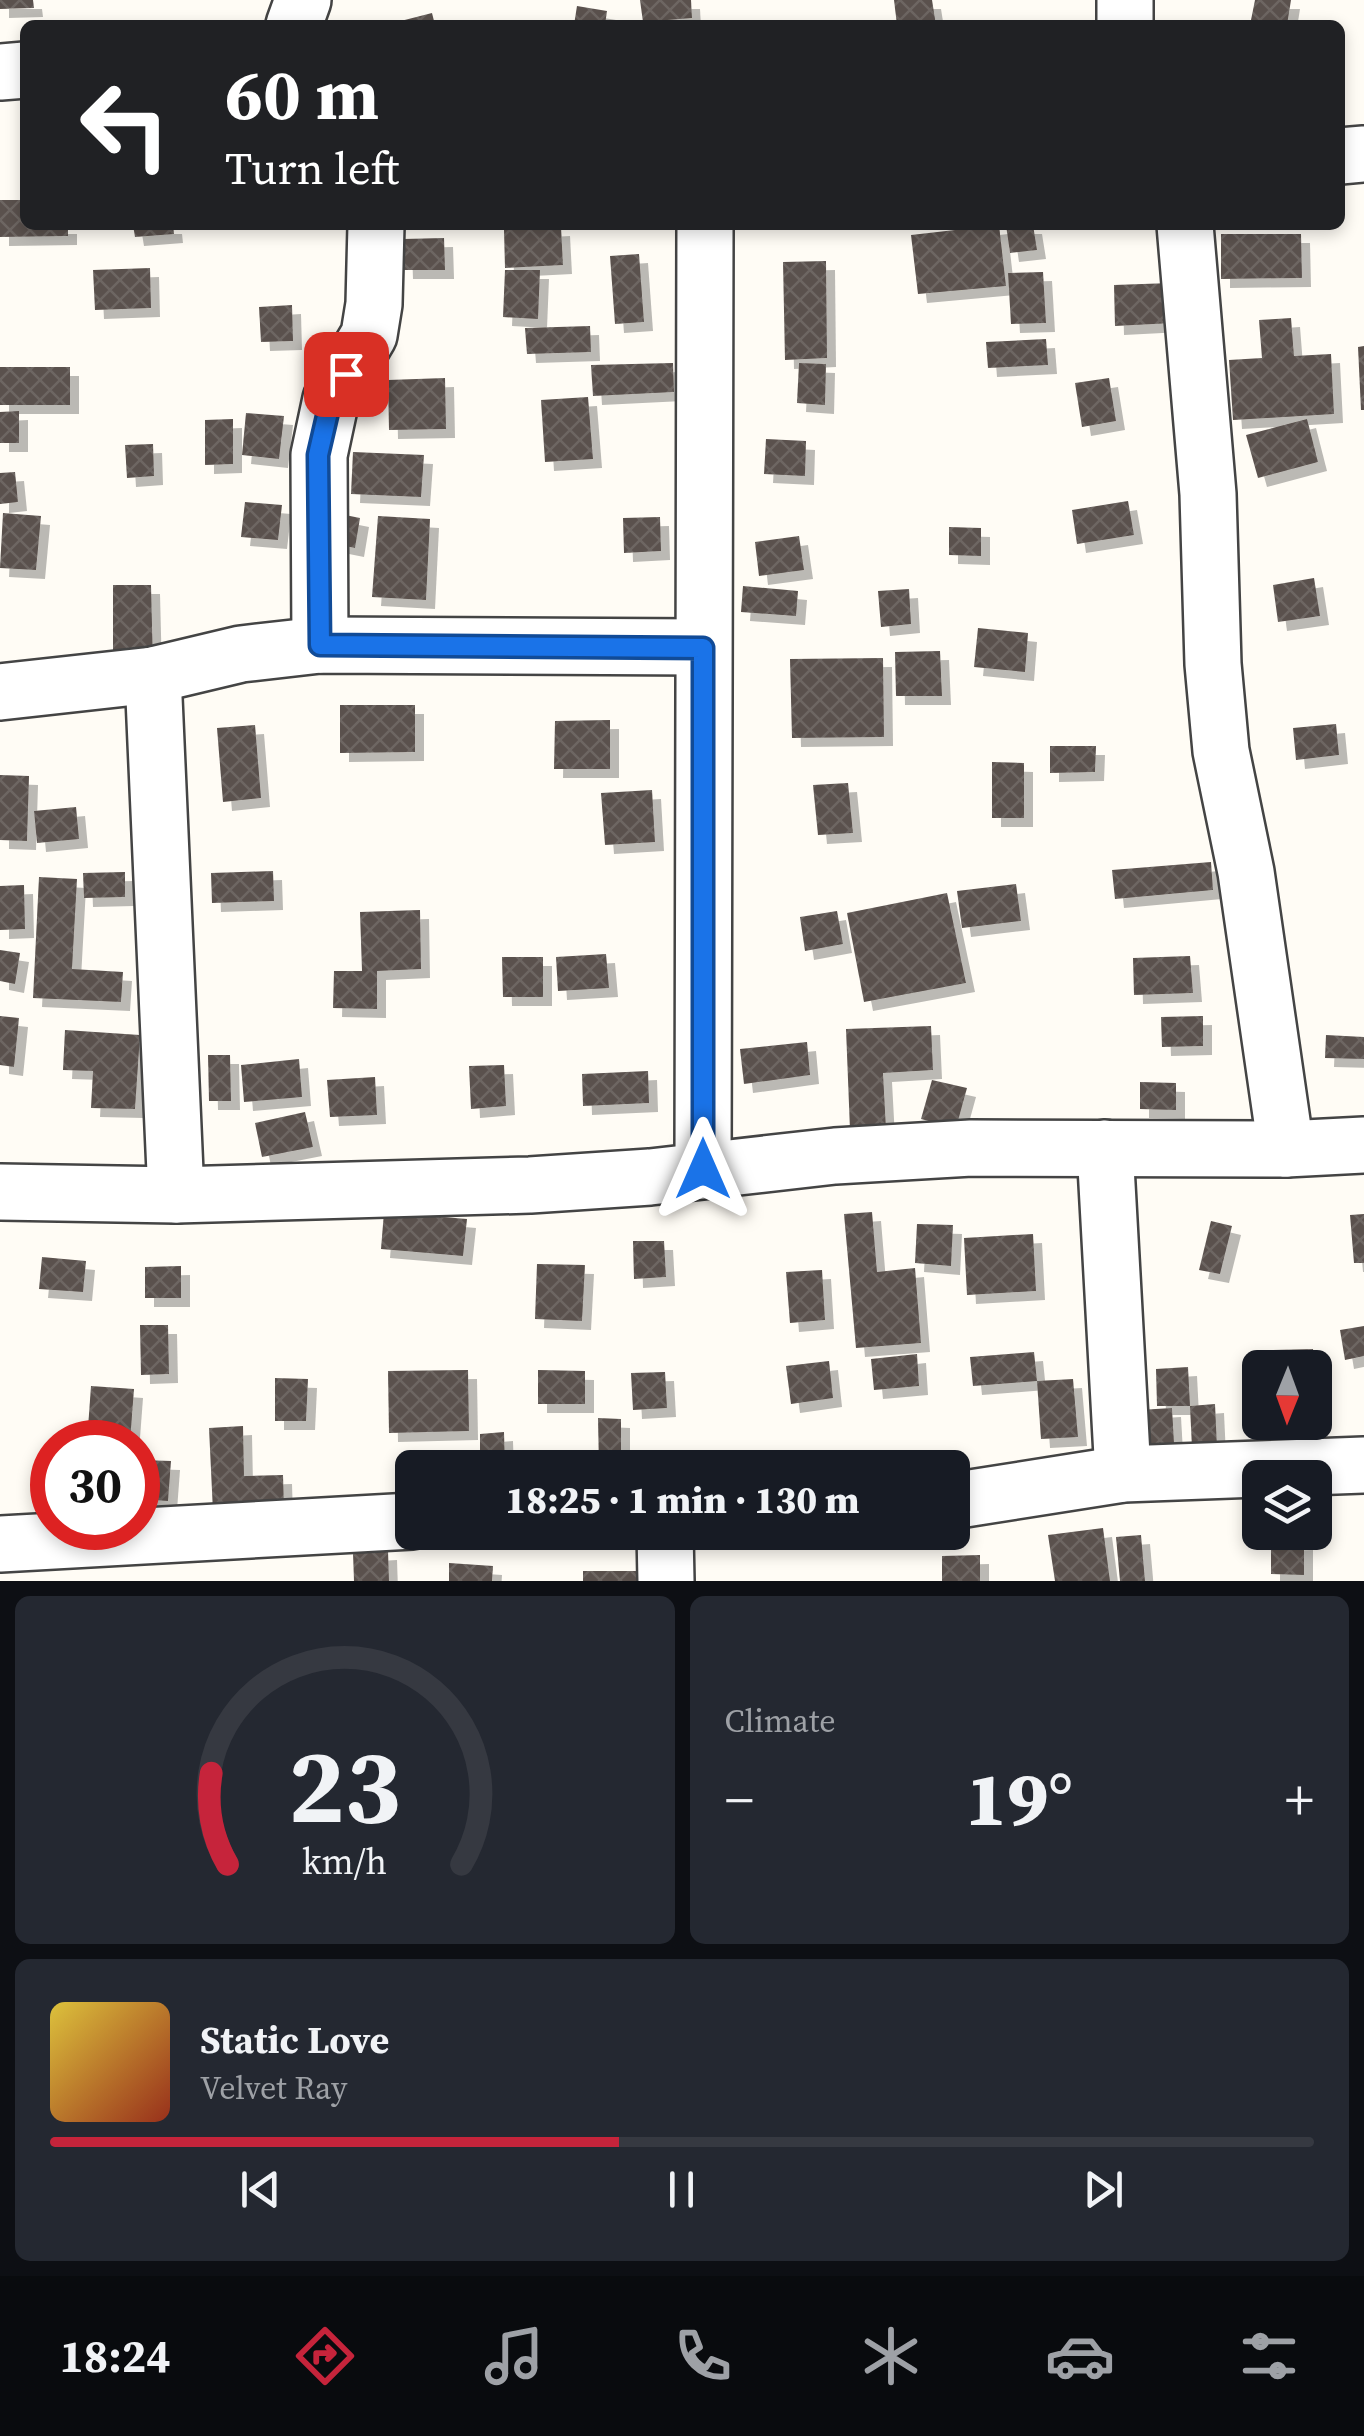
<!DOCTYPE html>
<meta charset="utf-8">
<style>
body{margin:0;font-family:"Source Serif 4",serif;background:#242831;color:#f1f3f6;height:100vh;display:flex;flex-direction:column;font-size:38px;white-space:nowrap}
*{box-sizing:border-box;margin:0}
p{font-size:32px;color:#9ea1a6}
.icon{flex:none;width:55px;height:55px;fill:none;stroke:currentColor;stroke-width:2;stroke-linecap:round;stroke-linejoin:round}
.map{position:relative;height:1581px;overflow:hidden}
.details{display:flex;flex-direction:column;gap:15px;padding:15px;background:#0d0f14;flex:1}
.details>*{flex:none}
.top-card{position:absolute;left:20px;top:20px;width:1325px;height:210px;border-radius:15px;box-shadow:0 5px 15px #0003;background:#202124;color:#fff;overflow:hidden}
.needle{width:65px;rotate:181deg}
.controls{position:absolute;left:1242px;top:1350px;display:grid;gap:20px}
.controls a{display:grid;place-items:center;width:90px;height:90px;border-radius:15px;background:#171b24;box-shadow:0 5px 15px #0003;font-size:50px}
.speed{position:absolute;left:30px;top:1420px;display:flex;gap:20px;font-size:50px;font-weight:700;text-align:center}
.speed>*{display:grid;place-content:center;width:130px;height:130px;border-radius:50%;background:#171b24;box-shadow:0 5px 15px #0003;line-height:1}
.speed .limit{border:15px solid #d22;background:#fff;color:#111}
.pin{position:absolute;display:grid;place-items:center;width:85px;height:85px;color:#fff;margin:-42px;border-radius:20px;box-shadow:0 5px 15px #0006}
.me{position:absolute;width:110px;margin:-55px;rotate:0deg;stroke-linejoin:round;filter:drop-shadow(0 0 8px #0008)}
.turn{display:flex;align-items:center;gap:35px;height:210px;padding:0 40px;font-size:45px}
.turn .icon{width:130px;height:130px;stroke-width:2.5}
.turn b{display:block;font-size:70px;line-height:85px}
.big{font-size:75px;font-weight:800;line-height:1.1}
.details .card{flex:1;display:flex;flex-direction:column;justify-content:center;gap:15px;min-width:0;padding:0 35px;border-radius:15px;background:#242831}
.details .dial{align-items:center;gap:0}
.dial svg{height:260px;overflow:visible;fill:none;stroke:#363941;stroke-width:7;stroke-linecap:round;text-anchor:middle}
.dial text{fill:#f1f3f6;stroke:none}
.song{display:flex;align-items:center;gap:30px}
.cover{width:120px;height:120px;border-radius:15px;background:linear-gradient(135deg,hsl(50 70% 55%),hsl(10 70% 35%))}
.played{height:10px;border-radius:5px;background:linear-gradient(90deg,#c6243b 45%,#363941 45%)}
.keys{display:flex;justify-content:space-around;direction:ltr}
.heat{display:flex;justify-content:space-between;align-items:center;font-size:55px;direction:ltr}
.details .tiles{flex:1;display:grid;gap:15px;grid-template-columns:1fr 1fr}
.card:last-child{grid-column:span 2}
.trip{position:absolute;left:395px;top:1450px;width:575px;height:100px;border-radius:15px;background:#171b24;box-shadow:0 5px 15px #0003;font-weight:800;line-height:100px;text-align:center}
.dock{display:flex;height:160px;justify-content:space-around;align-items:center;background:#090b0e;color:#9ea1a6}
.dock .icon{width:70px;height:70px}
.dock .selected{color:#c6243b}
.dock b{font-size:45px;color:#f1f3f6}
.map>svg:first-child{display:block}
.building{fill:url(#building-cross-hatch);filter:url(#shadow)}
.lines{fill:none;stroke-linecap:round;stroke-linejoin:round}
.minor-casing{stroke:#444;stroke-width:60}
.minor{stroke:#fff;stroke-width:55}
.route-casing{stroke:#114b97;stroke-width:25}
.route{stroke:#1a73e8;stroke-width:18}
</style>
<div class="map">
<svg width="1364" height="1581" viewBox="0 0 1364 1581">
<defs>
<pattern id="building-cross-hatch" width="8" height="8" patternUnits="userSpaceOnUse" patternTransform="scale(2.5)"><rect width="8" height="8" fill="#5a514d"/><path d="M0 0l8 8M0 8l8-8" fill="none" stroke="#6d6662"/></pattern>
<filter id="shadow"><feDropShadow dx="9" dy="9" stdDeviation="0" flood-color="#0004"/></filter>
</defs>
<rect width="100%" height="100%" fill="#fffcf5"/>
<!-- building -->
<g class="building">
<path d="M0,0h33l1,8 -34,1z"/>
<path d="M640,0h51l1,18 -49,4z"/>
<path d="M894,0h38l4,25h-39z"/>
<path d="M1255,0h36l-4,25 -36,-5z"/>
<path d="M577,6l30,5 -2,14h-31z"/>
<path d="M432,13l3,12h-46v-1z"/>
<path d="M0,200h25v25h43v11l-68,1z"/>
<path d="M133,225h40l1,9 -39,3z"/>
<path d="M999,225l7,61 -88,8 -7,-59z"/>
<path d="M1006,225h27l4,25 -27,3z"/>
<path d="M561,227l2,38 -58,3 -1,-38z"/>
<path d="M1221,234h80l1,44 -81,1z"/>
<path d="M444,238l1,32h-41l-1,-31z"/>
<path d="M639,254l5,68 -29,2 -5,-68z"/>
<path d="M826,261l1,97 -42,2 -2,-98z"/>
<path d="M150,268l1,40 -56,2 -2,-40z"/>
<path d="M505,270h35l-2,49 -35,-2z"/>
<path d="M1043,272l3,51 -35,1 -3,-51z"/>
<path d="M1171,283l2,40 -58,3 -1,-41z"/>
<path d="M292,305l1,36 -32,1 -2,-35z"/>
<path d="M1291,318l3,38 37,-2 3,60 -101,6 -4,-60 33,-2 -3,-38z"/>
<path d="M590,326l1,26 -64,2 -2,-26z"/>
<path d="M1046,339l2,26 -60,3 -2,-26z"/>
<path d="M1364,346v64h-3l-3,-63z"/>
<path d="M673,363l1,29 -81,4 -2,-31z"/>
<path d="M799,363l27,1 -1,41 -28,-2z"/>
<rect x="0" y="367" width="70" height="38"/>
<path d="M445,378l1,51 -57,1 -1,-50z"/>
<path d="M1109,378l7,43 -34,6 -7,-44z"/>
<path d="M588,397l5,62 -48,3 -4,-62z"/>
<path d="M19,411v32h-19v-31z"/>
<path d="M246,413l38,3 -5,43 -37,-4z"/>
<path d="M233,419v45l-28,1v-45z"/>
<path d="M1307,419l11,43 -60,16 -12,-43z"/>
<path d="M766,439l40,2 -1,35 -41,-2z"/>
<path d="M153,444l1,32 -27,2 -2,-33z"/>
<path d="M353,452l71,3 -3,42 -70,-3z"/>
<path d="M15,472l3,30 -18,2v-31z"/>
<path d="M1128,501l6,34 -57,9 -5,-34z"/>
<path d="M245,502l37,3 -4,35 -37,-3z"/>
<path d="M330,512l30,6 -5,30 -30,-6z"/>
<path d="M3,513l38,3 -5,54 -36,-2z"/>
<path d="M378,516l52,3 -4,81 -54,-3z"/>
<path d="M660,517l1,34 -37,2 -1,-35z"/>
<path d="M949,527l32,1v28l-32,-1z"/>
<path d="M799,536l5,34 -45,6 -4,-34z"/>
<path d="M1314,578l6,38 -42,6 -5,-37z"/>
<path d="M113,585h38l2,80h-40z"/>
<path d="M743,586l55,5 -2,25 -55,-4z"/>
<path d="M909,589l2,35 -30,3 -3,-36z"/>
<path d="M978,628l50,5 -3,39 -51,-5z"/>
<path d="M940,651l2,45h-46l-1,-44z"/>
<path d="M883,658l1,79 -92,1 -2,-79z"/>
<path d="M340,705h75v47l-75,1z"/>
<path d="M610,720v49h-56l1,-48z"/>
<path d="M1336,724l3,31 -43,5 -3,-32z"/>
<path d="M255,725l6,73 -38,4 -6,-74z"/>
<path d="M1050,746h46l-1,26 -45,1z"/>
<path d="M992,762l32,1v55h-32z"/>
<path d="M0,775l29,1 -2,65 -27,-1z"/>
<path d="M848,783l5,50 -35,2 -5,-50z"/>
<path d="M652,790l3,52 -50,3 -4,-52z"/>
<path d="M76,807l3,32 -42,4 -3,-32z"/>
<path d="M1211,862l2,28 -98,9 -3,-29z"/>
<path d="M273,871l1,30 -62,2 -1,-30z"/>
<path d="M125,872v25l-41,1 -1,-25z"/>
<path d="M39,877l38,2 -5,90 51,3 -2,30 -88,-4z"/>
<path d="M1016,884l5,37 -59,7 -5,-37z"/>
<path d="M24,885l1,44 -25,1v-44z"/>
<path d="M947,893l19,90 -102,19 -17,-89z"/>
<path d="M420,910l1,59 -44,2v38l-44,-1 1,-37h28l-2,-59z"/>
<path d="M837,911l6,33 -38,7 -5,-34z"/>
<path d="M0,950l20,3 -5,31 -15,-3z"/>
<path d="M606,954l3,34 -51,3 -2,-34z"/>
<path d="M1190,956l3,37 -59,2 -1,-37z"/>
<path d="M502,957h41v40h-40z"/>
<path d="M0,1016l19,2 -5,49 -14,-2z"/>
<path d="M1203,1016v30l-41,1 -1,-30z"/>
<path d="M931,1026l2,44 -50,3 3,56 -36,1 -4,-101z"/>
<path d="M65,1030l75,5 -5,74 -44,-1 2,-37 -30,-1z"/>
<path d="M1326,1035l38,2v22l-39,-1z"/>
<path d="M807,1042l3,33 -66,9 -4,-35z"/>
<path d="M208,1055h22l1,46h-22z"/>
<path d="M299,1059l3,38 -58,5 -3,-37z"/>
<path d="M504,1065l2,41 -35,3 -2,-43z"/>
<path d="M648,1071l1,32 -66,3 -1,-32z"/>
<path d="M375,1077l2,38 -47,2 -3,-37z"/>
<path d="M932,1080l35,8 -11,40 -35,-9z"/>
<path d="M1140,1082l36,1v27l-36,-1z"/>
<path d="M305,1112l8,35 -51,10 -7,-34z"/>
<path d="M384,1212l83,7 -4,37 -82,-7z"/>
<path d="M872,1212l5,60 38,-4 6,75 -65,5 -12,-134z"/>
<path d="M1364,1214v49h-10l-4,-48z"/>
<path d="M1211,1221l21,5 -12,48 -21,-4z"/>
<path d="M917,1224l36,1 -2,41 -36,-3z"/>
<path d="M1033,1234l3,57 -69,4 -3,-57z"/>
<path d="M633,1241h31l2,36 -32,2z"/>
<path d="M42,1257l44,4 -3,31 -44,-3z"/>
<path d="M537,1264l48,1 -3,56 -47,-2z"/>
<path d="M181,1266v32h-36v-31z"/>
<path d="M822,1270l3,50 -35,3 -4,-51z"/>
<path d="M140,1325h28l1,49 -28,1z"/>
<path d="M1364,1326v30l-19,4 -5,-30z"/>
<path d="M1313,1349l1,19h-41v-18z"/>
<path d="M1034,1352l3,29 -64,5 -3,-29z"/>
<path d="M917,1354l2,32 -45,4 -3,-31z"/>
<path d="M829,1361l4,37 -42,6 -5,-38z"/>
<path d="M1188,1367l2,39h-33l-1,-37z"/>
<path d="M468,1370l1,61 -80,2 -1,-62z"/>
<path d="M538,1370l47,1v33h-47z"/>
<path d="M665,1372l2,36 -34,2 -2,-37z"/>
<path d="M275,1378l33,1 -2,42h-31z"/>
<path d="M1073,1379l5,58 -37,2 -4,-58z"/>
<path d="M91,1386l43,3 -4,53h-43z"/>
<path d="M1215,1404l2,43 -25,1 -2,-42z"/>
<path d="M1172,1408l2,35 -32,2 -3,-35z"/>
<path d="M598,1418l23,1v49h-22z"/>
<path d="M243,1426l1,50 39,-1 1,33 -71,4 -4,-84z"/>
<path d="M504,1432l1,36h-25v-34z"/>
<path d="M140,1460l31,1 -3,40 -30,-2z"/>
<path d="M1103,1528l7,53h-55l-7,-46z"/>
<path d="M1141,1535l4,46h-25l-4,-44z"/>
<path d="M1304,1541v34l-33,-1v-32z"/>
<path d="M388,1551l1,30h-35l-1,-28z"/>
<path d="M980,1555v26h-38v-25z"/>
<path d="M449,1563l44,3 -1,15h-43z"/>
<rect x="583" y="1571" width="56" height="10"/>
</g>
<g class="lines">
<defs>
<g id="minor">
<path d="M294,25l9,-25"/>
<path d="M1125,25v-25"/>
<path d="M0,72l25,-2"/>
<path d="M1340,156l24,-2"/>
<path d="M1185,225l23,269 5,170 8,87 25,121 40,277"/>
<path d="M320,645l-1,-190 12,-56 38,-64 5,-31 2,-79"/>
<path d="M153,675l23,520"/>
<path d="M0,692l153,-17 88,-21 79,-9 383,2"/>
<path d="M1105,1148l18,326"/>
<path d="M703,1169l2,-944"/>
<path d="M0,1192l176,3 354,-10 120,-8 185,-21 136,-8 315,1 78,-4"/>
<path d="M952,1501l171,-27 241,-9"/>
<path d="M665,1532l1,49"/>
<path d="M0,1544l412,-23"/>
</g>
</defs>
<!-- minor casing -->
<use href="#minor" class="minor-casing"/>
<!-- minor -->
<use href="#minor" class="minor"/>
</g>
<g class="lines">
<defs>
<path id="route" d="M346,374l-15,25 -13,56 2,190 383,3v521"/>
</defs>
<!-- route casing -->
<use href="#route" class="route-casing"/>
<!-- route -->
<use href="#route" class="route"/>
</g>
</svg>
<div class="controls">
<a><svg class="needle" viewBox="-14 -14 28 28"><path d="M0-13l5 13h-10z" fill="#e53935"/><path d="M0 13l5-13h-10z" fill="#9ea1a6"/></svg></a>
<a><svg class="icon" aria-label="layers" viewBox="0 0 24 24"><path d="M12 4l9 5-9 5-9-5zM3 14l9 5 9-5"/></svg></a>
</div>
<div class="speed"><div class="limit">30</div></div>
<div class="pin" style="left:346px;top:374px;background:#d93025"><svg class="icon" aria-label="arrive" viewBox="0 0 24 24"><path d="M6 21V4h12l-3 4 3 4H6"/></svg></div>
<svg class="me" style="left:703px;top:1169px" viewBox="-20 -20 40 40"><path d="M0-17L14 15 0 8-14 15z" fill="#1a73e8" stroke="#fff" stroke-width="4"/></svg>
<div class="trip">18:25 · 1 min · 130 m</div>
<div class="top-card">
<div class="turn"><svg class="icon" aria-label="left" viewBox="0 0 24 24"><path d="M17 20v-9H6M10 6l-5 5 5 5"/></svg><div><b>60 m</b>Turn left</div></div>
</div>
</div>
<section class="details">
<div class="tiles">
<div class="card dial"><svg viewBox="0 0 100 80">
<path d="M14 69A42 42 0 1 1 86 69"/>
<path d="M14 69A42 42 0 0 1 9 41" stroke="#c6243b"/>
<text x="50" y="56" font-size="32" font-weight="700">23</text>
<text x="50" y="72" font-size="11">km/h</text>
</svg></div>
<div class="card"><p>Climate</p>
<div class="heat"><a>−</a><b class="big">19°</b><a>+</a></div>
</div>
<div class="card">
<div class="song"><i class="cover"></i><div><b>Static Love</b><p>Velvet Ray</p></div></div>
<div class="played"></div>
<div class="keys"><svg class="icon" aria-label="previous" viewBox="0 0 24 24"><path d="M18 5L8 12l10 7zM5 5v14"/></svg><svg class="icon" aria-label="pause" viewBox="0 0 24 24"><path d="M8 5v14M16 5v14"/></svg><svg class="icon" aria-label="next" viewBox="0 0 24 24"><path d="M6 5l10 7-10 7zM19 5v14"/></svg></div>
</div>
</div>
</section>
<nav class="dock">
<b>18:24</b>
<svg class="icon selected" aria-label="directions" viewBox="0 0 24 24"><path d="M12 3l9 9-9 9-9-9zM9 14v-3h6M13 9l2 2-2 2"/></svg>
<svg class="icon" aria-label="music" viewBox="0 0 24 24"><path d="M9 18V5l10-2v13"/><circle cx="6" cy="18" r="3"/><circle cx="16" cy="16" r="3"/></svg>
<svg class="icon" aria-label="phone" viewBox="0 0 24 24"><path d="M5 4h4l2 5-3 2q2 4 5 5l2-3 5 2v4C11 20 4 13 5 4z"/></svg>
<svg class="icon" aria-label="climate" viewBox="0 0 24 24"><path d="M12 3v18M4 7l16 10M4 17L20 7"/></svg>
<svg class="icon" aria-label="car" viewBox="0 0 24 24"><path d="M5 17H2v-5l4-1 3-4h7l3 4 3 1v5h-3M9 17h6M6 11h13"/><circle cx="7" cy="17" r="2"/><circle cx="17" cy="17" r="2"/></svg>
<svg class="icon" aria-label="filters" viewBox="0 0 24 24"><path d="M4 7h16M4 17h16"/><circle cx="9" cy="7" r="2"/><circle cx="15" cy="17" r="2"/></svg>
</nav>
